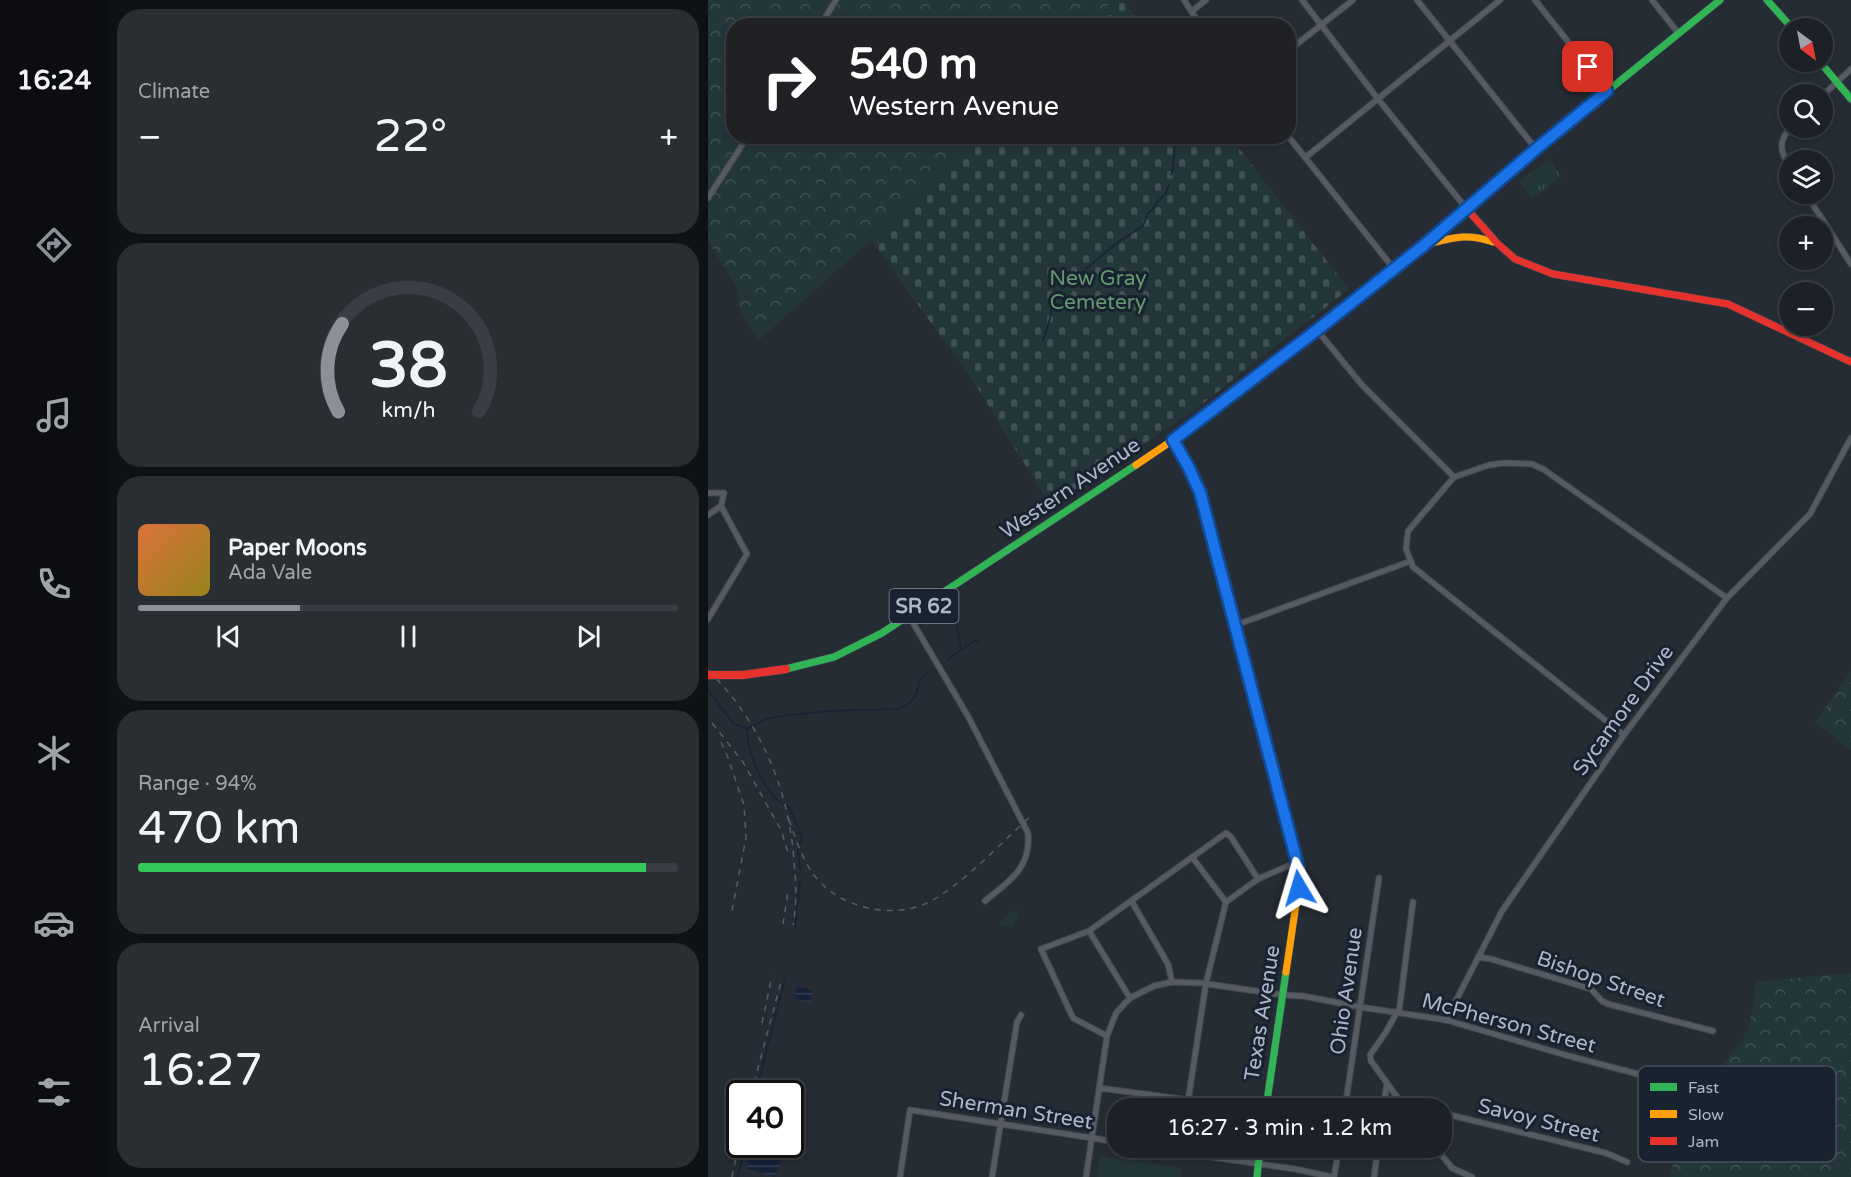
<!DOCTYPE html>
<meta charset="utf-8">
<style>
body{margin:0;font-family:"Varela Round",sans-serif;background:#292e33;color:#f1f3f6;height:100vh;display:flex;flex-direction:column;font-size:22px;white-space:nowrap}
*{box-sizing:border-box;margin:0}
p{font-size:20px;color:#a0a3a7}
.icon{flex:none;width:33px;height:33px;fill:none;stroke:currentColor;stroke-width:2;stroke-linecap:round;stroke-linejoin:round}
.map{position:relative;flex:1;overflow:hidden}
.details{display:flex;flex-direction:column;gap:9px;padding:9px;background:#0f1215;width:600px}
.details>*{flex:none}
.hud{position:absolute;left:18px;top:18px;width:570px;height:126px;border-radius:24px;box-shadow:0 3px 9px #0003,0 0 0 2px #3a3e44;background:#202124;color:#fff;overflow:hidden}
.needle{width:39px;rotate:148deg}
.controls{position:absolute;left:1071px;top:18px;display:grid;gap:12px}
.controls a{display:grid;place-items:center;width:54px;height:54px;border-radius:50%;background:#1c2127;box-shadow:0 3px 9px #0003,0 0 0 2px #3a3e44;font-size:30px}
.speed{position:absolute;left:18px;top:1080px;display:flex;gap:12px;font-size:30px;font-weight:700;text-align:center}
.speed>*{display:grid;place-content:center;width:78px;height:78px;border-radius:50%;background:#1c2127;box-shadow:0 3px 9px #0003,0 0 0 2px #3a3e44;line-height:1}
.speed .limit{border:3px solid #111;border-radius:9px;background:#fff;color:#111}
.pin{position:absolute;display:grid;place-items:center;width:51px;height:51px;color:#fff;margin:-26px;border-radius:12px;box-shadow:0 3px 9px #0006}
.me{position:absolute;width:66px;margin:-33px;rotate:353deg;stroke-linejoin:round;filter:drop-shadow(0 0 4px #0008)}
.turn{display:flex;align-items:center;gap:21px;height:126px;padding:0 24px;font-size:27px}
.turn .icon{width:78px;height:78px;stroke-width:2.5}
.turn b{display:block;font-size:42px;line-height:51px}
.big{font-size:45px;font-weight:600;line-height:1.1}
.details .tile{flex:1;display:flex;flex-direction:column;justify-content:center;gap:9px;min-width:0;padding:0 21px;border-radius:24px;background:#292e33}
.details .dial{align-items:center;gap:0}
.dial svg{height:156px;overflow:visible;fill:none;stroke:#3a3e44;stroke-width:7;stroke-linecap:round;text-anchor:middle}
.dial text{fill:#f1f3f6;stroke:none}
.song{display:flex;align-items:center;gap:18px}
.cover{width:72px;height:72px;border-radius:9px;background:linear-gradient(135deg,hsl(20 70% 55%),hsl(50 70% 35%))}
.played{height:6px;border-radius:3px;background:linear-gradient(90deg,#8c9099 30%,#3a3e44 30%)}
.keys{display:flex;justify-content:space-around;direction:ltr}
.heat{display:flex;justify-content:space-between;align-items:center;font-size:33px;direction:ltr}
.charge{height:9px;border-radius:4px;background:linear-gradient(90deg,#34c759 94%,#3a3e44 0)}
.trip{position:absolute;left:399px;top:1098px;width:345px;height:60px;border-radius:24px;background:#1c2127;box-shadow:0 3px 9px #0003,0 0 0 2px #3a3e44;font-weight:600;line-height:60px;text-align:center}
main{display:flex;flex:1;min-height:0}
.tabs{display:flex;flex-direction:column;width:108px;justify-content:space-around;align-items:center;background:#0b0d10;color:#a0a3a7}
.tabs .icon{width:42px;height:42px}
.tabs .active{color:#8c9099}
.tabs b{font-size:27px;color:#f1f3f6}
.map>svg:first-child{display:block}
.grass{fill:url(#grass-tufts)}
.forest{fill:url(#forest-crowns)}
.cemetery{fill:url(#cemetery-stones)}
.garden{fill:#23363a}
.water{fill:url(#water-rules)}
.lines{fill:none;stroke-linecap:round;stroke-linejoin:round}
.stream{stroke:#152238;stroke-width:1.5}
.street-casing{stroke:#434851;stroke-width:7}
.fast-casing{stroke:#434851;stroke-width:8}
.slow-casing{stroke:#434851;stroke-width:8}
.jam-casing{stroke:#434851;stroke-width:8}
.street{stroke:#565a62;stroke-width:5}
.fast{stroke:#30b455;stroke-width:7}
.slow{stroke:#ff9f0a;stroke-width:7}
.jam{stroke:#e5322d;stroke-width:7}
.rail{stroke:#595e66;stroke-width:1.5;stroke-dasharray:6 6;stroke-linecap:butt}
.jam-bridge-casing{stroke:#434851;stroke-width:9;stroke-linecap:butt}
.jam-bridge{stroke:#e5322d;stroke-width:8}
.route-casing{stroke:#114b97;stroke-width:15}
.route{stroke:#1a73e8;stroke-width:10}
.labels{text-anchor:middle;stroke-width:6;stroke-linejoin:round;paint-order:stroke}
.shield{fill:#19222f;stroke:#818a99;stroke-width:1.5}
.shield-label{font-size:20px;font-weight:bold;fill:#aeb7c7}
.park-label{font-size:21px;fill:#659871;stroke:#19222f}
.street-label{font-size:21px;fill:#aeb7c7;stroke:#19222f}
.key{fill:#19222f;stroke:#464f5d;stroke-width:1.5}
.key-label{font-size:16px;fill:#aeb7c7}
</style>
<main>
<nav class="tabs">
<b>16:24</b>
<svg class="icon active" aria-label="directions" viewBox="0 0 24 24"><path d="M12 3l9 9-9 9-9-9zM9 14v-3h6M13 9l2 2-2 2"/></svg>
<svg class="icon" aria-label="music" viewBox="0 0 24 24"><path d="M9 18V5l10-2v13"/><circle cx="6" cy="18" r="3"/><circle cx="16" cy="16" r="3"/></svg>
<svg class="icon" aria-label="phone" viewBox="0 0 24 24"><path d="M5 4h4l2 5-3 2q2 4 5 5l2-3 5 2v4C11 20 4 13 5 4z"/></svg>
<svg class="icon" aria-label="climate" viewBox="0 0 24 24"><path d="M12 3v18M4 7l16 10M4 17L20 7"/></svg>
<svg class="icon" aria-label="car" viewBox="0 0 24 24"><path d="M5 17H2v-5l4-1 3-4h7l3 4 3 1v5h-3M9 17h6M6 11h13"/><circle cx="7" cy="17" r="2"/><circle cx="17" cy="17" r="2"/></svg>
<svg class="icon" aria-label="filters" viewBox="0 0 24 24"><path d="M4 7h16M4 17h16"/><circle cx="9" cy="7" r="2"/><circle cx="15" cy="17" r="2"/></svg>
</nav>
<section class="details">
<div class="tile"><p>Climate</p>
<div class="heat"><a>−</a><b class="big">22°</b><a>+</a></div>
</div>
<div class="tile dial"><svg viewBox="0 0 100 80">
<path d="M14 69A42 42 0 1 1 86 69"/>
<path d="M14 69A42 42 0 0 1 16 24" stroke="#8c9099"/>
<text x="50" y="56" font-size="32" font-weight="700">38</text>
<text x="50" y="72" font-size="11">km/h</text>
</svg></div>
<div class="tile">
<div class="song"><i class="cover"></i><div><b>Paper Moons</b><p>Ada Vale</p></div></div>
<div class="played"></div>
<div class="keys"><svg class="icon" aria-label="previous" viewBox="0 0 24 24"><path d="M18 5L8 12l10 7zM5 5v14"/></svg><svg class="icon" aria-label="pause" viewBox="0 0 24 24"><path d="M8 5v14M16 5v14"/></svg><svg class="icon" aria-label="next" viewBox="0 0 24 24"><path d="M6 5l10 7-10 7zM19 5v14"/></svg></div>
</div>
<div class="tile"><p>Range · 94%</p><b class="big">470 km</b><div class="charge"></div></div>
<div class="tile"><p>Arrival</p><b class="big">16:27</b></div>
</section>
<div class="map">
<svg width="1143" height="1177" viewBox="0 0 1143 1177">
<defs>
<pattern id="grass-tufts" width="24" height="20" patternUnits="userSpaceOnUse" patternTransform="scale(1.5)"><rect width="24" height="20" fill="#23363a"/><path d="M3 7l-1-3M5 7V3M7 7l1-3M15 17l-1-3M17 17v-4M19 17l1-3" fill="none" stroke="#405155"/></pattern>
<pattern id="forest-crowns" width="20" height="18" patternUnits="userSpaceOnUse" patternTransform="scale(1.5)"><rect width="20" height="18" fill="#23363a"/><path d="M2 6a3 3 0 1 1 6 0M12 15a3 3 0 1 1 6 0" fill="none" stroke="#405155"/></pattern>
<pattern id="cemetery-stones" width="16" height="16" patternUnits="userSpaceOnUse" patternTransform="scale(1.5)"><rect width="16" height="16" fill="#23363a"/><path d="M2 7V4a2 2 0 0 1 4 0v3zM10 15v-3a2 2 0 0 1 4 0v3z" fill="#405155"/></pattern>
<pattern id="water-rules" width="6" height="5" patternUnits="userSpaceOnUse" patternTransform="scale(1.5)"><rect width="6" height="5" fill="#152238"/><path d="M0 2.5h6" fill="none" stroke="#344053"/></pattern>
</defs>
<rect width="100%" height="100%" fill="#262c34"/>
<!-- grass -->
<g class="grass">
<path d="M842,159l11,18 -29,21 -13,-16z"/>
<path d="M304,911l6,1 1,3 -7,12 -11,-2 -1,-4z"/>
</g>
<!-- forest -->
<g class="forest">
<path d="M0,0h406l-26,25 -354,1v110l241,1 -104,103 -112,100 -21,-33v-16l-30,-50z"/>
<path d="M1143,671v79l-36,-27z"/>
<path d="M1143,973v204h-181l4,-15 32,-81 26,-27 16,-24 7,-34v-14z"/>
</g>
<!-- cemetery -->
<g class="cemetery">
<path d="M405,0h9l20,25h-55z"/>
<path d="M267,137h255l119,152 -156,122 -73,49 -70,45 -77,-124 -102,-141z"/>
</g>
<!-- garden -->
<path class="garden" d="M392,1156l82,12 -1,9h-84z"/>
<!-- water -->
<g class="water">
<path d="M89,987l14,3 2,2 -3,10 -15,-3 -1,-2z"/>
<path d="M45,1145h32l-10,32 -29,-9z"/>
</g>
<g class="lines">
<!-- stream -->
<g class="stream">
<path d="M463,175c5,-12 1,-25 5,-38"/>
<path d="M354,289l56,-47 25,-16 5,-13 8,-7v-3l10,-10 3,-8"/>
<path d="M335,341l8,-26v-7l5,-12"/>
<path d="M246,610l7,39"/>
<path d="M239,660l27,-19h4"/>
<path d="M0,690l25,33 14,6 19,-10 16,-3 46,-5 69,-2c6,-3 14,-5 17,-11 8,-13 0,-15 15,-26"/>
<path d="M39,730c1,24 18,68 42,77l13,30 -4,12 2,20"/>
<path d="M87,927l5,-46"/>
<path d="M50,1094l-1,-6 28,-109"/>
<path d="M29,1177l10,-33"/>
</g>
<defs>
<g id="street">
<path d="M476,0l17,26"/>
<path d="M594,0l76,99 88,109"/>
<path d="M709,0l119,149"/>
<path d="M827,0l72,91"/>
<path d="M944,0l27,34"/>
<path d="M484,11l14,-11"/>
<path d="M112,26l16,-26"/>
<path d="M580,51l65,-51"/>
<path d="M1114,96l29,-27"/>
<path d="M580,136l106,133"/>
<path d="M598,157l194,-157"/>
<path d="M1082,167c-10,-15 -12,-25 0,-39"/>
<path d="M1098,194l45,70"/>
<path d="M0,198l40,-62"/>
<path d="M609,330l45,55 92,92"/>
<path d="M0,493h16l-3,13 -13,9"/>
<path d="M201,616l60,102 59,115c3,36 -18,47 -43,68"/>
<path d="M0,619l39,-65 -26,-48"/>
<path d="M528,625l175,-64"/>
<path d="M916,735l-211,-168 -7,-18 2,-18 46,-54 35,-12 15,-2 28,1 11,5 184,129"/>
<path d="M484,857l34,45"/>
<path d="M424,902l36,62 4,18"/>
<path d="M381,931l41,67"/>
<path d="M770,957l13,2 100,30 11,12 6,3 105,27"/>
<path d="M689,1012l-11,20 -16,23 1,6 34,47"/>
<path d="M691,1012l14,-110"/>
<path d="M738,1020l56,-109 65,-94 57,-82 103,-137 83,-84 41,-76"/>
<path d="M399,1036l-34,-18 -32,-69 48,-18 137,-98 5,4 27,42"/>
<path d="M391,1088l90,12"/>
<path d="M694,1103l22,5"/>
<path d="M479,1108l19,-125 20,-81 32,-23 39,-17"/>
<path d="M637,1108l34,-230"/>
<path d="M675,1108l4,-24"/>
<path d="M734,1113l164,40 21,9"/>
<path d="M440,1148l147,21 37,8"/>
<path d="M728,1148l16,20 20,9"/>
<path d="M192,1177l10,-67 208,32"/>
<path d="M284,1177l25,-155 4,-7"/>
<path d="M378,1177l21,-141 9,-23 14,-15 24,-12 18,-4 29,1 82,12 20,1 57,11 86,13 123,36 119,31"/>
<path d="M626,1177l5,-29"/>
<path d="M666,1177l4,-29"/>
</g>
<g id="fast">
<path d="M1059,0l25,28"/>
<path d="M1112,62l31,37"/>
<path d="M658,292l45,-36 125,-107 184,-149"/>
<path d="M465,440l15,26 12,26 68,257"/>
<path d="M78,669l48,-12 48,-24 254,-168"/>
<path d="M558,1108l20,-136"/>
<path d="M549,1177l3,-29"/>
</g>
<g id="slow">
<path d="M715,245c27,-6 42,-13 70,-3"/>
<path d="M428,465l37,-25 193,-148"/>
<path d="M560,749l32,128 -14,95"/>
</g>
<path id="jam" d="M758,208l31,35 18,16 38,15 175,30 123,58"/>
</defs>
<!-- street casing -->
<use href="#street" class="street-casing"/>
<!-- fast casing -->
<use href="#fast" class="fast-casing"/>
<!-- slow casing -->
<use href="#slow" class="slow-casing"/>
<!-- jam casing -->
<use href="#jam" class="jam-casing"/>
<!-- street -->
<use href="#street" class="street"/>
<!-- fast -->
<use href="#fast" class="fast"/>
<!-- slow -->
<use href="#slow" class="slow"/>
<!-- jam -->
<use href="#jam" class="jam"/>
<!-- rail -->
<g class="rail">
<path d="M0,670c52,51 81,119 86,191 2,21 3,43 -1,64"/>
<path d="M4,723l31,39 38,68 7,22"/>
<path d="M13,742l6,13 17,50 2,33 -15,78"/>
<path d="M81,820c6,17 12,35 22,51 26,39 88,52 127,26 33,-21 65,-56 94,-82"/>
<path d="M75,924l5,-33"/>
<path d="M54,1023l10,-47"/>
<path d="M43,1094l31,-116"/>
<path d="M24,1177l8,-38"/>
</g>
<defs>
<path id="jam-bridge" d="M0,675h35l43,-6"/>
</defs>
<!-- jam-bridge casing -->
<use href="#jam-bridge" class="jam-bridge-casing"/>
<!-- jam-bridge -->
<use href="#jam-bridge" class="jam-bridge"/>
</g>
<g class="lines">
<defs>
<path id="route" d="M591,888l1,-11 -3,-15 -97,-370 -12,-26 -15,-26 144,-110 106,-84 113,-97 71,-58 -19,-24"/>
</defs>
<!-- route casing -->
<use href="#route" class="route-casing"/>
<!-- route -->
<use href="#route" class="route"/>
</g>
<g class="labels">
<!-- shield labels -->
<rect class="shield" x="181.5" y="589" width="69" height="34" rx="4.5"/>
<g class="shield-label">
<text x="216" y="613">SR 62</text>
</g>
<!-- park labels -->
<g class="park-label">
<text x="390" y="285">New Gray<tspan x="390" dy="24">Cemetery</tspan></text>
</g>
<!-- street labels -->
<g class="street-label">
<text transform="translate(362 488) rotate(-34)" y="7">Western Avenue</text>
<text transform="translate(915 710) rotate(-54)" y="7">Sycamore Drive</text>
<text transform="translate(893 979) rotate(19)" y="7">Bishop Street</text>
<text transform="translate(638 991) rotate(-82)" y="7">Ohio Avenue</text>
<text transform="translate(554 1013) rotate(-81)" y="7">Texas Avenue</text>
<text transform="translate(801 1023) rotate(15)" y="7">McPherson Street</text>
<text transform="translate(308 1110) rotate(9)" y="7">Sherman Street</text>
<text transform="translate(831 1120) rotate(14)" y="7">Savoy Street</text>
</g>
</g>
<!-- legend -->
<rect x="930" y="1066" width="198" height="96" rx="9" class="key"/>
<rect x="942" y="1083" width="27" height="8" fill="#30b455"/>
<rect x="942" y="1110" width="27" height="8" fill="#ff9f0a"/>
<rect x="942" y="1137" width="27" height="8" fill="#e5322d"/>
<g class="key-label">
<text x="980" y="1093">Fast</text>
<text x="980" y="1120">Slow</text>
<text x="980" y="1147">Jam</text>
</g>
</svg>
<div class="controls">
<a><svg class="needle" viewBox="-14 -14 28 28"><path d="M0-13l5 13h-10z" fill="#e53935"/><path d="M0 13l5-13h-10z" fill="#a0a3a7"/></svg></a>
<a><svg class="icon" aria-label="search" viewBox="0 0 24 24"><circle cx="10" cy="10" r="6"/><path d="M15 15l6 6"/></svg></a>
<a><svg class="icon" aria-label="layers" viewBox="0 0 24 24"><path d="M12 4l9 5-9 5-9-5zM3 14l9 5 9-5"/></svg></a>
<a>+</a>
<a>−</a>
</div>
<div class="speed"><div class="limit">40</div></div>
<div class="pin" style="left:880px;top:67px;background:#d93025"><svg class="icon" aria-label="arrive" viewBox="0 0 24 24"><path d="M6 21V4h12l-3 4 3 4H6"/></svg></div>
<svg class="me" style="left:591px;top:888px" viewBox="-20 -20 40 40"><path d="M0-17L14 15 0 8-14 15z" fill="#1a73e8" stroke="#fff" stroke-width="4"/></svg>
<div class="trip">16:27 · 3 min · 1.2 km</div>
<div class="hud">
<div class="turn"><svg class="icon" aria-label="right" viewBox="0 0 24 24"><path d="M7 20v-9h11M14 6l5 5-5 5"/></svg><div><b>540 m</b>Western Avenue</div></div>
</div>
</div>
</main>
